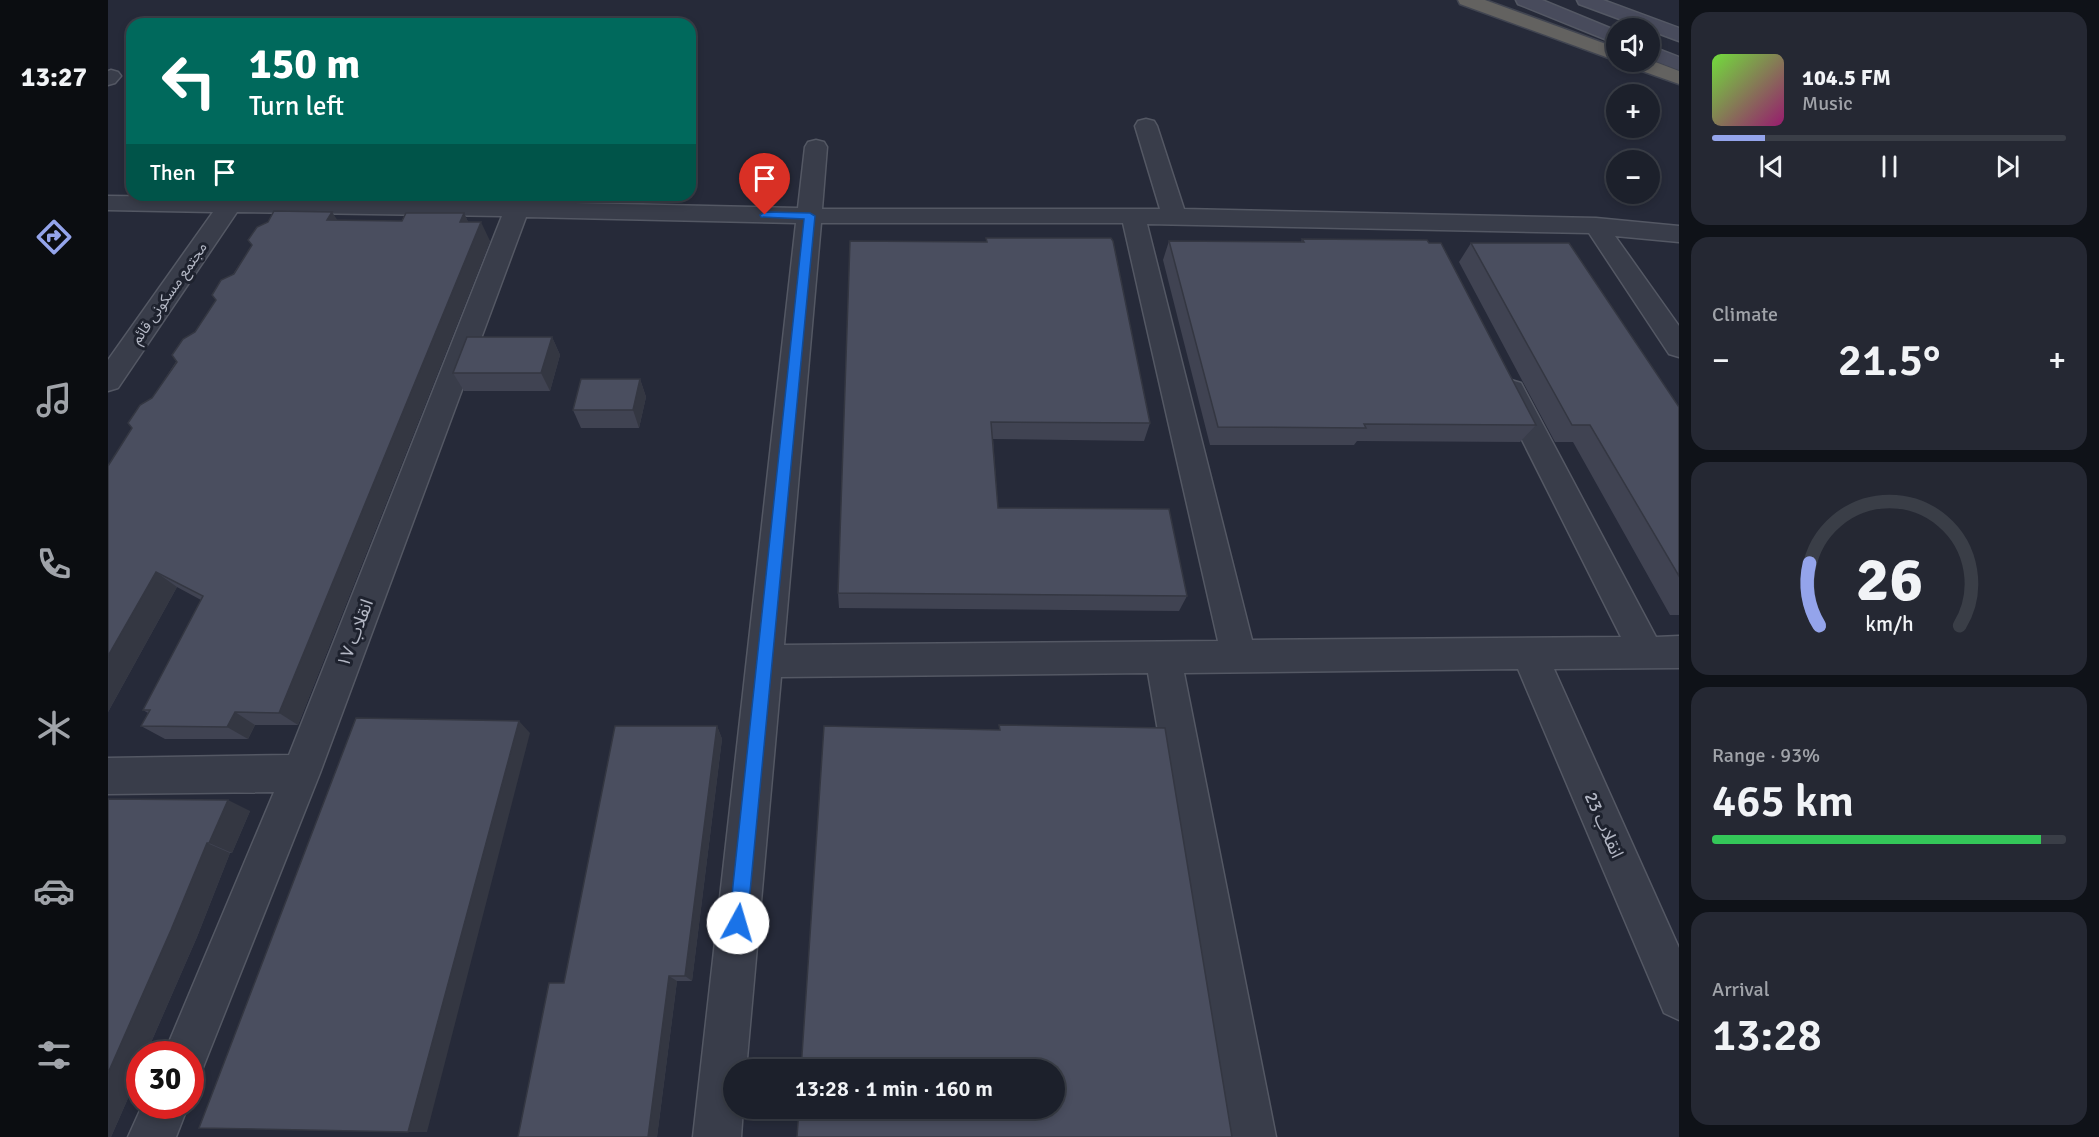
<!DOCTYPE html>
<meta charset="utf-8">
<style>
body{margin:0;font-family:Signika,"Noto Sans Arabic",sans-serif;background:#252833;color:#f1f3f6;height:100vh;display:flex;flex-direction:column;font-size:22px;white-space:nowrap}
*{box-sizing:border-box;margin:0}
p{font-size:20px;color:#a0a3a9}
.icon{flex:none;width:33px;height:33px;fill:none;stroke:currentColor;stroke-width:2;stroke-linecap:round;stroke-linejoin:round}
.map{position:relative;flex:1;overflow:hidden}
.side{display:flex;flex-direction:column;gap:12px;padding:12px;background:#0f1218;width:420px}
.side>*{flex:none}
.hud{position:absolute;left:18px;top:18px;width:570px;height:183px;border-radius:18px;box-shadow:0 3px 9px #0003,0 0 0 2px #3a3e47;background:#00695c;color:#fff;overflow:hidden}
.controls{position:absolute;left:1498px;top:18px;display:grid;gap:12px}
.controls a{display:grid;place-items:center;width:54px;height:54px;border-radius:50%;background:#1c202b;box-shadow:0 3px 9px #0003,0 0 0 2px #3a3e47;font-size:30px}
.speed{position:absolute;left:18px;top:1041px;display:flex;gap:12px;font-size:30px;font-weight:700;text-align:center}
.speed>*{display:grid;place-content:center;width:78px;height:78px;border-radius:50%;background:#1c202b;box-shadow:0 3px 9px #0003,0 0 0 2px #3a3e47;line-height:1}
.speed .limit{border:9px solid #d22;background:#fff;color:#111}
.pin{position:absolute;display:grid;place-items:center;width:51px;height:51px;color:#fff;margin:-62px -26px;border-radius:50% 50% 50% 0;rotate:-45deg;box-shadow:0 0 6px #0007}
.pin .icon{rotate:45deg}
.me{position:absolute;width:66px;margin:-33px;rotate:6deg;stroke-linejoin:round;filter:drop-shadow(0 0 4px #0008)}
.turn{display:flex;align-items:center;gap:21px;height:126px;padding:0 24px;font-size:27px}
.turn .icon{width:78px;height:78px;stroke-width:2.5}
.turn b{display:block;font-size:42px;line-height:51px}
.then{display:flex;align-items:center;height:57px;padding:0 24px;background:#0003;gap:12px;font-size:22px}
.big{font-size:45px;font-weight:600;line-height:1.1}
.side .widget{flex:1;display:flex;flex-direction:column;justify-content:center;gap:9px;min-width:0;padding:0 21px;border-radius:18px;background:#252833}
.side .dial{align-items:center;gap:0}
.dial svg{height:156px;overflow:visible;fill:none;stroke:#3a3e47;stroke-width:7;stroke-linecap:round;text-anchor:middle}
.dial text{fill:#f1f3f6;stroke:none}
.song{display:flex;align-items:center;gap:18px}
.cover{width:72px;height:72px;border-radius:9px;background:linear-gradient(135deg,hsl(100 70% 55%),hsl(320 70% 35%))}
.played{height:6px;border-radius:3px;background:linear-gradient(90deg,#94a4eb 15%,#3a3e47 15%)}
.keys{display:flex;justify-content:space-around;direction:ltr}
.heat{display:flex;justify-content:space-between;align-items:center;font-size:33px;direction:ltr}
.charge{height:9px;border-radius:4px;background:linear-gradient(90deg,#34c759 93%,#3a3e47 0)}
.trip{position:absolute;left:615px;top:1059px;width:342px;height:60px;border-radius:30px;background:#1c202b;box-shadow:0 3px 9px #0003,0 0 0 2px #3a3e47;font-weight:600;line-height:60px;text-align:center}
main{display:flex;flex:1;min-height:0}
.dock{display:flex;flex-direction:column;width:108px;justify-content:space-around;align-items:center;background:#0b0d11;color:#a0a3a9}
.dock .icon{width:42px;height:42px}
.dock .current{color:#94a4eb}
.dock b{font-size:27px;color:#f1f3f6}
.map>svg:first-child{display:block}
.lines{fill:none;stroke-linecap:round;stroke-linejoin:round}
.minor-casing{stroke:#545864;stroke-width:3}
.secondary-casing{stroke:#545864;stroke-width:3}
.trunk-casing{stroke:#414551;stroke-width:3}
.minor{fill:#393d4a;fill-rule:evenodd}
.secondary{fill:#484b5c;fill-rule:evenodd}
.trunk{fill:#636260;fill-rule:evenodd}
.wall{fill:#404352}
.shaded-wall{fill:#343742}
.building{fill:#4a4e5f;stroke:#343742;stroke-width:1.5}
.route{fill:#1a73e8;stroke:#114b97;stroke-width:1.5}
.labels{text-anchor:middle;stroke-width:6;stroke-linejoin:round;paint-order:stroke}
.far-street-label{font-size:15px;fill:#b4b8c5;stroke:#1e222e}
.street-label{font-size:18px;fill:#b4b8c5;stroke:#1e222e}
</style>
<main>
<nav class="dock">
<b>13:27</b>
<svg class="icon current" aria-label="directions" viewBox="0 0 24 24"><path d="M12 3l9 9-9 9-9-9zM9 14v-3h6M13 9l2 2-2 2"/></svg>
<svg class="icon" aria-label="music" viewBox="0 0 24 24"><path d="M9 18V5l10-2v13"/><circle cx="6" cy="18" r="3"/><circle cx="16" cy="16" r="3"/></svg>
<svg class="icon" aria-label="phone" viewBox="0 0 24 24"><path d="M5 4h4l2 5-3 2q2 4 5 5l2-3 5 2v4C11 20 4 13 5 4z"/></svg>
<svg class="icon" aria-label="climate" viewBox="0 0 24 24"><path d="M12 3v18M4 7l16 10M4 17L20 7"/></svg>
<svg class="icon" aria-label="car" viewBox="0 0 24 24"><path d="M5 17H2v-5l4-1 3-4h7l3 4 3 1v5h-3M9 17h6M6 11h13"/><circle cx="7" cy="17" r="2"/><circle cx="17" cy="17" r="2"/></svg>
<svg class="icon" aria-label="filters" viewBox="0 0 24 24"><path d="M4 7h16M4 17h16"/><circle cx="9" cy="7" r="2"/><circle cx="15" cy="17" r="2"/></svg>
</nav>
<div class="map">
<svg width="1571" height="1137" viewBox="0 0 1571 1137">
<rect width="100%" height="100%" fill="#262a39"/>
<g class="lines">
<defs>
<g id="minor">
<path d="M3,70l7,2 3,4 -6,7 -7,2v-14z"/>
<path d="M1038,119l8,2 3,5 27,83 412,9 83,8v16l-64,-6 64,90v31l-10,-3 -80,-121 -442,-9 105,416 369,-3 -124,-247 4,-7 10,-3 10,3 135,254 23,-1v32l-125,1 125,279v72l-15,-7 -146,-344 -334,4 92,464h-48l-80,-464 -367,4 -35,393h-12v38h9l-2,29h-48l103,-914 -270,-6 -206,556 -118,297 -12,5v-21h-26l110,-262 -166,2v-36l181,-3 213,-539 -265,-4 -119,176 -10,3v-31l105,-148 -105,-2v-14l400,5 2,-6h24l-3,7 267,6 7,-61 3,-5 8,-2 8,2 3,5 -5,62h338l-25,-83 3,-5zM713,223h302l95,418 -434,4z"/>
<path d="M34,1106h46l-12,31h-48z"/>
</g>
<g id="secondary">
<path d="M1408,0h26l75,31v13l-99,-40z"/>
<path d="M1469,0h26l76,28v13l-100,-37z"/>
<path d="M1542,46l29,11v13l-29,-11z"/>
</g>
<g id="trunk">
<path d="M1350,0h27l132,48v13l-157,-57z"/>
<path d="M1542,60l29,11v13l-51,-18 -3,-4z"/>
</g>
</defs>
<!-- minor casing -->
<use href="#minor" class="minor-casing"/>
<!-- secondary casing -->
<use href="#secondary" class="secondary-casing"/>
<!-- trunk casing -->
<use href="#trunk" class="trunk-casing"/>
<!-- minor -->
<use href="#minor" class="minor"/>
<!-- secondary -->
<use href="#secondary" class="secondary"/>
<!-- trunk -->
<use href="#trunk" class="trunk"/>
</g>
<!-- wall -->
<g class="wall">
<path d="M356,213l4,9 22,19 -192,484h-43l-7,14h-83l-24,-13 7,-13 -5,-3 58,-110 -24,-13 -69,125v-246l144,-221 -4,-5 89,-20 65,1z"/>
<path d="M878,238l164,185 -6,18 -151,-2 5,69 189,88 -8,15 -340,-3 -1,-15 148,-351z"/>
<path d="M1194,239l234,186 -16,17 -163,-1 -3,4h-144l-47,-185 6,-19 132,1z"/>
<path d="M1363,243l208,164v208h-9l-97,-173h-18l-96,-180z"/>
<path d="M444,337l8,18 -10,36h-86l-11,-18z"/>
<path d="M532,379l6,18 -7,31h-58l-8,-18z"/>
<path d="M609,726l5,13 -30,242h-15l-20,156h-139l46,-154z"/>
<path d="M0,799l142,12 -18,42h-2l-33,84 -51,117h-6v17l-29,66h-3z"/>
</g>
<!-- shaded-wall -->
<g class="shaded-wall">
<path d="M224,212l12,18 -17,-10z"/>
<path d="M356,213l9,19 -13,-10z"/>
<path d="M373,222l9,19 -192,484 -19,-12z"/>
<path d="M444,337l8,18 -10,36 -9,-18z"/>
<path d="M532,379l6,18 -7,31 -6,-18z"/>
<path d="M48,572l21,15 -69,125v-56z"/>
<path d="M127,712l20,13 -7,14 -21,-12z"/>
<path d="M411,721l11,12 -103,399h-19z"/>
<path d="M609,726l5,13 -30,242 -7,-5z"/>
<path d="M120,800l22,11 -18,42 -23,-10z"/>
<path d="M99,843l23,10 -33,84 -51,117h-6v17l-29,66h-3v-64z"/>
<path d="M561,976l8,5 -20,156h-9z"/>
</g>
<!-- building -->
<g class="building">
<path d="M166,211l58,1 -5,8 75,1 4,-8h58l-4,9h21l-202,491 -44,-1 -8,15 -86,-1 9,-16h-7l60,-114 -47,-24 -48,84v-190l24,-38 -4,-5 12,-18 12,-7 25,-36 -5,-7 11,-16 12,-7 21,-32 -4,-5 9,-15 13,-6 18,-29 -4,-5 9,-13 11,-5z"/>
<path d="M878,238h125l2,3 37,182 -159,-1 7,86 171,1 18,87 -349,-3 12,-352 137,1z"/>
<path d="M1194,239l125,1 2,3h12l95,182 -172,-1 2,4 -148,-1 -49,-186 135,1z"/>
<path d="M1363,243h98l110,164v169l-89,-151h-18z"/>
<path d="M359,337h85l-11,36h-88z"/>
<path d="M473,379h59l-7,31h-60z"/>
<path d="M248,718l163,3 -111,411 -209,-4z"/>
<path d="M891,725l166,3 67,409h-435l2,-29h255v-38h-253l23,-344 176,4z"/>
<path d="M507,726h102l-32,250h-16l-21,161h-130l31,-154h15z"/>
<path d="M0,799l120,1 -19,43h-2l-36,87 -63,143z"/>
</g>
<!-- route -->
<path class="route" d="M657,212l45,1 5,3 -68,707 -3,6 -6,2 -6,-2 -3,-6 75,-704 -43,-2 -1,-2z"/>
<g class="labels">
<!-- far-street labels -->
<g class="far-street-label">
<text transform="translate(61 293) rotate(-55)" y="5">مجتمع مسکونی قائم</text>
</g>
<!-- street labels -->
<g class="street-label">
<text transform="translate(247 633) rotate(-69)" y="6">انقلاب ۱۷</text>
<text transform="translate(1496 825) rotate(66)" y="6">انقلاب 23</text>
</g>
</g>
</svg>
<div class="controls">
<a><svg class="icon" aria-label="sound" viewBox="0 0 24 24"><path d="M4 9h4l5-4v14l-5-4H4zM17 9q2 3 0 6"/></svg></a>
<a>+</a>
<a>−</a>
</div>
<div class="speed"><div class="limit">30</div></div>
<div class="pin" style="left:657px;top:215px;background:#d93025"><svg class="icon" aria-label="arrive" viewBox="0 0 24 24"><path d="M6 21V4h12l-3 4 3 4H6"/></svg></div>
<svg class="me" style="left:630px;top:923px" viewBox="-20 -20 40 40"><circle r="19" fill="#fff"/><path d="M0-13L10 11 0 6-10 11z" fill="#1a73e8"/></svg>
<div class="trip">13:28 · 1 min · 160 m</div>
<div class="hud">
<div class="turn"><svg class="icon" aria-label="left" viewBox="0 0 24 24"><path d="M17 20v-9H6M10 6l-5 5 5 5"/></svg><div><b>150 m</b>Turn left</div></div>
<div class="then">Then<svg class="icon" aria-label="arrive" viewBox="0 0 24 24"><path d="M6 21V4h12l-3 4 3 4H6"/></svg></div>
</div>
</div>
<section class="side">
<div class="widget">
<div class="song"><i class="cover"></i><div><b>104.5 FM</b><p>Music</p></div></div>
<div class="played"></div>
<div class="keys"><svg class="icon" aria-label="previous" viewBox="0 0 24 24"><path d="M18 5L8 12l10 7zM5 5v14"/></svg><svg class="icon" aria-label="pause" viewBox="0 0 24 24"><path d="M8 5v14M16 5v14"/></svg><svg class="icon" aria-label="next" viewBox="0 0 24 24"><path d="M6 5l10 7-10 7zM19 5v14"/></svg></div>
</div>
<div class="widget"><p>Climate</p>
<div class="heat"><a>−</a><b class="big">21.5°</b><a>+</a></div>
</div>
<div class="widget dial"><svg viewBox="0 0 100 80">
<path d="M14 69A42 42 0 1 1 86 69"/>
<path d="M14 69A42 42 0 0 1 9 37" stroke="#94a4eb"/>
<text x="50" y="56" font-size="32" font-weight="700">26</text>
<text x="50" y="72" font-size="11">km/h</text>
</svg></div>
<div class="widget"><p>Range · 93%</p><b class="big">465 km</b><div class="charge"></div></div>
<div class="widget"><p>Arrival</p><b class="big">13:28</b></div>
</section>
</main>
